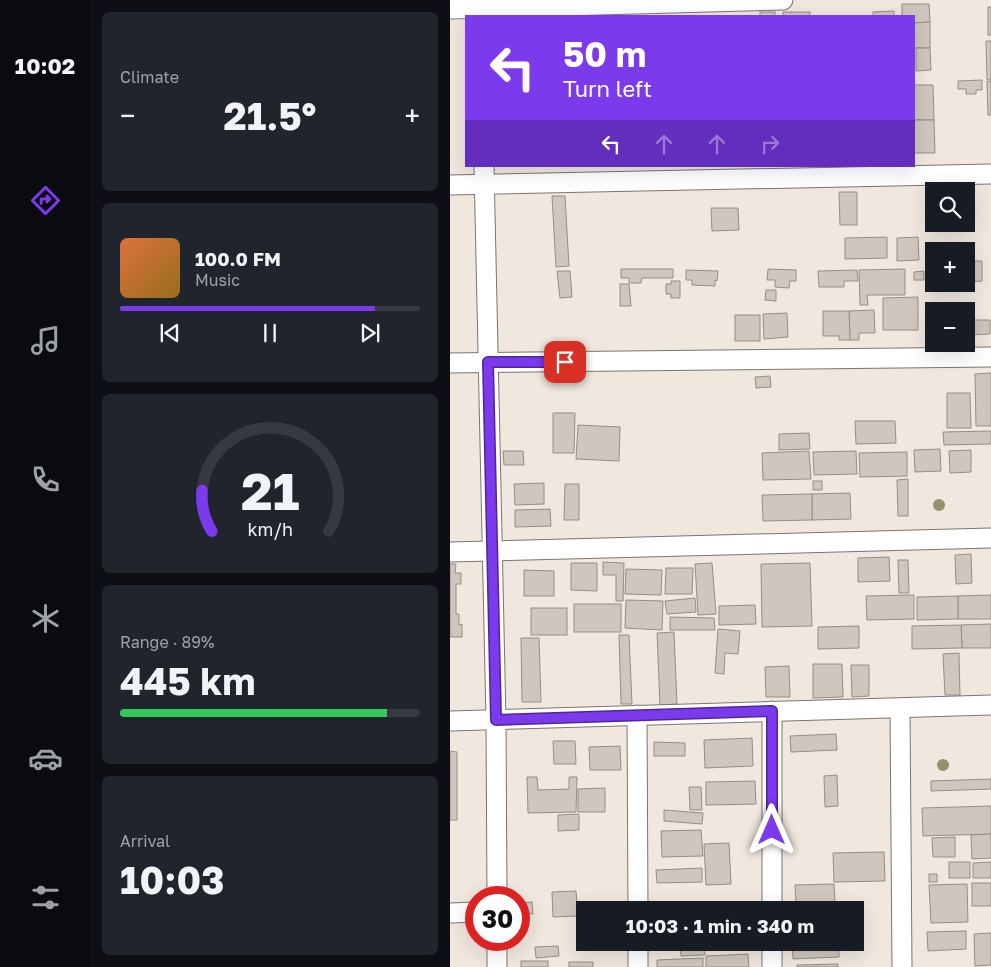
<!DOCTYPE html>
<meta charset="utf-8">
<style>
body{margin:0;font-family:"Golos Text",sans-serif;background:#20242c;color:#f1f3f6;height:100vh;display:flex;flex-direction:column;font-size:19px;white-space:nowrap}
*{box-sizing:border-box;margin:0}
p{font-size:16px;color:#9ea1a6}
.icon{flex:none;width:28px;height:28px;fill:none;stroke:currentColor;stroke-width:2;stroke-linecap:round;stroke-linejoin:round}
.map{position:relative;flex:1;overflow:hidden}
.drawer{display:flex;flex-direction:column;gap:12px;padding:12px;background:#0d0f14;width:360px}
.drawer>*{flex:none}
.top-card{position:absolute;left:15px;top:15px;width:450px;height:152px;border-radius:0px;box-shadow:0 5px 20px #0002;background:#7c3aed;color:#fff;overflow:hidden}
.tools{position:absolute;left:475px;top:182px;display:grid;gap:10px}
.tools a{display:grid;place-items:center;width:50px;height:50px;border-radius:0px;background:#171b24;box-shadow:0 5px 20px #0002;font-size:25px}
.speed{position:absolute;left:15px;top:886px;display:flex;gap:10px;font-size:25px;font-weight:700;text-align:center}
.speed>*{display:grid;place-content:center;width:65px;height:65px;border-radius:50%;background:#171b24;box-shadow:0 5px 20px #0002;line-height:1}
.speed .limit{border:8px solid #d22;background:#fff;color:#111}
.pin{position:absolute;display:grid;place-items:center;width:42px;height:42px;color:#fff;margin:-21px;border-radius:10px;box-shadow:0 2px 8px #0006}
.me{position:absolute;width:55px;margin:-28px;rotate:0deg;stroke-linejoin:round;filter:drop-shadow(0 0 4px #0008)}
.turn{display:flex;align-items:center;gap:18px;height:105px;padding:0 15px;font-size:22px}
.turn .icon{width:65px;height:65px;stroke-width:2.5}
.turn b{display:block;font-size:35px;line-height:42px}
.lanes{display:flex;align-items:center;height:48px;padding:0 15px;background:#0003;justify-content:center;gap:25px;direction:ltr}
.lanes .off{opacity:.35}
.big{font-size:38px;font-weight:700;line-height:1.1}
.drawer .tile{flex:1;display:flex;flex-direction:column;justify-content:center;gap:8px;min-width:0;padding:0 18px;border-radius:8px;background:#20242c}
.drawer .dial{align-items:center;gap:0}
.dial svg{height:130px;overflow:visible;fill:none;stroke:#363941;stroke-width:7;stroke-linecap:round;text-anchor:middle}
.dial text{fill:#f1f3f6;stroke:none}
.song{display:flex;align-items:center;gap:15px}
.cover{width:60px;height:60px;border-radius:8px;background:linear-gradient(135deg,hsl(20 70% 55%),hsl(40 70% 35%))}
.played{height:5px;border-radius:2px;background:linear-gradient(90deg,#7c3aed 85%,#363941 85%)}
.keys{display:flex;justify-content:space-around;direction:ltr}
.heat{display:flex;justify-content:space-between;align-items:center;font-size:28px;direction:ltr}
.charge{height:8px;border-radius:4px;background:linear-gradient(90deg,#34c759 89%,#363941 0)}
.trip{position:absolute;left:126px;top:901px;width:288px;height:50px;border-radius:0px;background:#171b24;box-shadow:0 5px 20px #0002;font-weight:700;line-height:50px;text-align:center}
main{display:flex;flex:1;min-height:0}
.tab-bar{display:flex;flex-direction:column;width:90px;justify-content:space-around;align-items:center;background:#090b0e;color:#9ea1a6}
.tab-bar .icon{width:35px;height:35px}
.tab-bar .selected{color:#7c3aed}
.tab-bar b{font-size:22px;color:#f1f3f6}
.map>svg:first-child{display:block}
.building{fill:#cfc7be;stroke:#968e86}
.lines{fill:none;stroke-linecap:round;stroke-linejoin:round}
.minor-casing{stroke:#7c756d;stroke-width:21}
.minor{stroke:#fff;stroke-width:19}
.tree{fill:#92926f}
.route-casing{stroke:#51269a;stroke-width:12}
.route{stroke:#7c3aed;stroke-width:9}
</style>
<main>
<nav class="tab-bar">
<b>10:02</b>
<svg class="icon selected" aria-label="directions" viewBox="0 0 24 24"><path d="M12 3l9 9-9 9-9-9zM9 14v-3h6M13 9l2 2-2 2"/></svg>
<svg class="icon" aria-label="music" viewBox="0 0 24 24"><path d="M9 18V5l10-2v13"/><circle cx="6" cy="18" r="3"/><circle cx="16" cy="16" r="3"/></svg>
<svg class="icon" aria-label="phone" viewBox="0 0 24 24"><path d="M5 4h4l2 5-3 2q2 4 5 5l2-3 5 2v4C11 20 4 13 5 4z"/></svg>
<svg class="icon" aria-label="climate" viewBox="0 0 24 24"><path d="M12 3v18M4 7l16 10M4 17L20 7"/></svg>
<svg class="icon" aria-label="car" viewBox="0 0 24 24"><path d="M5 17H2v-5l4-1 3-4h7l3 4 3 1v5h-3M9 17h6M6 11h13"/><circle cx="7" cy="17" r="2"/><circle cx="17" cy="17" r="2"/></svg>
<svg class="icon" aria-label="filters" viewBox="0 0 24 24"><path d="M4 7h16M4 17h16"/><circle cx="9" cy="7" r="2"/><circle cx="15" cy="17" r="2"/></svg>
</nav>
<section class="drawer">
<div class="tile"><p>Climate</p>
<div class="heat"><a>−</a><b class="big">21.5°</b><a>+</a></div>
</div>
<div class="tile">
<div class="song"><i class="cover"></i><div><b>100.0 FM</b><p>Music</p></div></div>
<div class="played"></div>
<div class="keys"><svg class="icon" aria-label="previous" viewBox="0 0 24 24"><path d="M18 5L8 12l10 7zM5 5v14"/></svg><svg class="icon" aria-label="pause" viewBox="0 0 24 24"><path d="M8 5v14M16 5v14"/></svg><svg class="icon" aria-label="next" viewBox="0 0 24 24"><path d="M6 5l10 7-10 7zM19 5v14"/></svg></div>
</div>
<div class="tile dial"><svg viewBox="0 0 100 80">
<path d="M14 69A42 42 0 1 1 86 69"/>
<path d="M14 69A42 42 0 0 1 8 44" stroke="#7c3aed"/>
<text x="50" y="56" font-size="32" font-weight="700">21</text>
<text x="50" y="72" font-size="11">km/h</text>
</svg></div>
<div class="tile"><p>Range · 89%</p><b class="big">445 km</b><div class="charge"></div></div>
<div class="tile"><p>Arrival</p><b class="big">10:03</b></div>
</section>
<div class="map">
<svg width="541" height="967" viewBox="0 0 541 967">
<rect width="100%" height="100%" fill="#f0e8df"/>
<!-- building -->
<g class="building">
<path d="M452,4h27l1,18 -16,1v-7h-12z"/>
<rect x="538" y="7" width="3" height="28"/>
<path d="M444,11v5h-21v-4z"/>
<path d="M138,12l27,1v3h-28z"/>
<rect x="310" y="12" width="15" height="4"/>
<rect x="333" y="12" width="27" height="4"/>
<path d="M480,22v26h-16v-25z"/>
<path d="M536,41h5v38l-4,1z"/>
<path d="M466,48h14l1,22 -15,1z"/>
<path d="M532,80v10h-6v4h-10v-5h-8v-8z"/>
<path d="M537,81h4v34h-3z"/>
<path d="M464,85h19l1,35h-20z"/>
<path d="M464,120h20l1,33h-21z"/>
<path d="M389,192h18v33h-17z"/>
<path d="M102,196h13l4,70 -13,1z"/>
<path d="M261,208h27l1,22 -27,1z"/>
<path d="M437,237v21l-42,1v-21z"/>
<path d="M468,237l1,23 -22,1v-23z"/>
<path d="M516,261h16v20l-16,1z"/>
<path d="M171,269h52v9h-31l-1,5h-12v-5h-8z"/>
<path d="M318,269l28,1v11h-6l-1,7 -14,-1v-7h-8z"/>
<path d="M455,269v26h-38l1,10h-8l-1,-35z"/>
<path d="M236,270l32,1 -1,10 -2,-1v6l-23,-1v-5h-6z"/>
<path d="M407,270l1,11h-14v6h-25l-1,-16z"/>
<path d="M107,271h13l2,26 -12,1z"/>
<path d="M474,271v9h-10v-8z"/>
<path d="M221,281h9v17h-9v-4h-5v-10h5z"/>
<path d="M170,284h9l2,22h-11z"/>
<path d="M316,290h10v11l-11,-1z"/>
<path d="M468,297v33h-35v-32z"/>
<path d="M424,310l1,23h-16v7h-9l-1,-29z"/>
<path d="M373,311h26l1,29h-11v-4h-16z"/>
<path d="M337,313l1,24 -24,2 -1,-25z"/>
<rect x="285" y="315" width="25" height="26"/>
<path d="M516,320h24v14l-24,1z"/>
<path d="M541,373v53h-15l-1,-52z"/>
<path d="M320,376l1,11 -15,1 -1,-11z"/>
<path d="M497,393h23l1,35h-24z"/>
<path d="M103,413h22l-1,40h-21z"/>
<path d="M405,421h40l1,22 -40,1z"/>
<path d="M128,425l42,2 -1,34 -43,-2z"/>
<path d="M541,431v13l-47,1 -1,-13z"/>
<path d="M359,433l1,16 -31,1v-16z"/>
<path d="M490,449l1,22 -26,1 -1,-22z"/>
<path d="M521,450v22l-21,1 -1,-22z"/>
<path d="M53,451h20l1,14h-20z"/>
<path d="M359,451l2,28 -48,1 -1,-27z"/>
<path d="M406,451l1,23 -43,1 -1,-23z"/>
<path d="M457,452v24l-47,1 -1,-24z"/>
<path d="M458,479v37h-10l-1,-36z"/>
<rect x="363" y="481" width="9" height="9"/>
<path d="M94,483v21l-29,1 -1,-21z"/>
<path d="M115,484h14v36h-15z"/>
<path d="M400,493l1,26 -39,1v-26z"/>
<path d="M362,494v26l-49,1 -1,-26z"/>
<path d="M100,509l1,17 -36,1v-17z"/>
<path d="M521,554l1,29 -16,1 -1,-29z"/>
<path d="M439,557l1,24 -32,1v-24z"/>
<path d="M448,560h10l1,33h-10z"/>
<path d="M153,562l21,1 -1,38h-7v-26h-13z"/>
<path d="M121,563h26v28l-26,-1z"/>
<path d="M262,563l4,51 -18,1 -3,-51z"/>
<path d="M360,563l2,63 -50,1 -1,-63z"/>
<path d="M0,564h6l-1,9h6v11h-5v30h3v11l3,-1v13h-12z"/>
<path d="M216,568h27l-1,26h-27z"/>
<path d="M176,569l36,1 -1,25 -36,-1z"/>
<path d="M74,570l30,1v25h-30z"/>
<path d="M464,595v24l-47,1 -1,-24z"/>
<path d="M541,595v24h-33v-23z"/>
<path d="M508,596v23l-41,1v-23z"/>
<path d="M245,598l1,14 -29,2 -2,-13z"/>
<path d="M176,600l37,1 -1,29 -37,-2z"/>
<rect x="124" y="604" width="47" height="28"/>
<path d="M305,605l1,19 -37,1v-19z"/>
<rect x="81" y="608" width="36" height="27"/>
<path d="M220,617l44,1 1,12h-45z"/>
<path d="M541,624v24h-29l-1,-23z"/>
<path d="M511,625l1,23 -50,1v-23z"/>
<path d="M409,626v22l-41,1v-22z"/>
<path d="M268,629l22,2 -2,23 -13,-1 -1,21 -9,-1z"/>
<path d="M224,632l3,72 -17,1 -3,-72z"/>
<path d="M169,635h10l3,69h-11z"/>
<path d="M71,638h18l2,64h-19z"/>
<path d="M509,653l1,42h-15l-2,-41z"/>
<path d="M363,664h29l1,33 -30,1z"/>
<path d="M401,665h18v31l-17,1z"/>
<path d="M339,666l1,31h-24l-1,-30z"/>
<path d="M386,734l1,16 -46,2 -1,-16z"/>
<path d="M302,738l1,28 -48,2 -1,-28z"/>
<path d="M103,741h22l1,23h-22z"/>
<path d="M204,742l31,1v13h-31z"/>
<path d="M170,746l1,24h-31l-1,-23z"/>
<path d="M0,751l7,1v68h-7z"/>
<path d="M387,775l1,31 -13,1 -1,-31z"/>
<path d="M77,777h10l1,13 31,-1v-12h8l-1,35 -48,1z"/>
<path d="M541,779v10l-60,2v-10z"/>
<path d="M305,781l1,23 -50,1v-23z"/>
<path d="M239,787h12l1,23h-12z"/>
<path d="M155,788v24h-27v-23z"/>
<path d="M541,806v28l-68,2 -1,-28z"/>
<path d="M214,810l39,3 -1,11 -38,-3z"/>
<path d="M129,814v16l-21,1v-16z"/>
<path d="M251,830l2,26 -41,1 -1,-26z"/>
<path d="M541,834v24l-19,1 -1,-24z"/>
<path d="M505,837v20h-22l-1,-19z"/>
<path d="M279,843l2,41 -25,1 -2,-41z"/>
<path d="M434,852l1,29 -51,1 -1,-29z"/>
<rect x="499" y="862" width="21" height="16"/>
<path d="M541,862v16h-18v-15z"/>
<path d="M252,868v14l-45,1 -1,-13z"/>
<rect x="479" y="874" width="8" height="8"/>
<rect x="522" y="883" width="19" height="23"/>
<path d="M384,884l1,19 -39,1 -1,-19z"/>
<path d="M517,884l1,38 -37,1 -2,-38z"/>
<path d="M126,891l2,25 -25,1 -1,-25z"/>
<path d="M82,902l1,12h-14v-11z"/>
<path d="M253,907v3h-40v-2z"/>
<path d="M516,931v18l-38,2 -1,-19z"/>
<path d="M541,933v32l-16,1 -1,-32z"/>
<path d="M230,942h24l1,13 -24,1z"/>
<path d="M342,942h47v15l-46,2z"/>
<path d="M108,946l1,10 -23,2 -1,-11z"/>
<path d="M298,954l1,13h-43v-11z"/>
<path d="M253,958v9h-46v-7z"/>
<rect x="71" y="961" width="27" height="6"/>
<rect x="119" y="962" width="24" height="5"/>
<path d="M388,964v3h-41v-2z"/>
</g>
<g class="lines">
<defs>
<g id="minor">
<path d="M0,9l333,-9"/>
<path d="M34,166l12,554 1,178"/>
<path d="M0,185l541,-11"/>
<path d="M0,363l541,-6"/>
<path d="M0,552l541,-14"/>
<path d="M450,709l2,258"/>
<path d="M322,711v199"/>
<path d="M187,715l1,195"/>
<path d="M0,721l541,-16"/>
<path d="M0,913l26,-1"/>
<path d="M47,940v27"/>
<path d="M188,942v25"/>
<path d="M322,942v25"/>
</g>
</defs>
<!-- minor casing -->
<use href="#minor" class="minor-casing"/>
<!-- minor -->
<use href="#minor" class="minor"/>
</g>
<!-- trees -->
<g class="tree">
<circle cx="489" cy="505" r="6"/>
<circle cx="493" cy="765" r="6"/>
</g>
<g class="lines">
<defs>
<path id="route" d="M115,362h-77l8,358 276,-9v119"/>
</defs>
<!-- route casing -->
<use href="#route" class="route-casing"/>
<!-- route -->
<use href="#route" class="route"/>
</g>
</svg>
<div class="tools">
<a><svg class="icon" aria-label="search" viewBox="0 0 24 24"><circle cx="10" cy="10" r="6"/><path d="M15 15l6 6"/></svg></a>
<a>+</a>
<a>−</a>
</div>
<div class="speed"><div class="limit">30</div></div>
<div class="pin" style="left:115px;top:362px;background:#d93025"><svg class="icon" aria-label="arrive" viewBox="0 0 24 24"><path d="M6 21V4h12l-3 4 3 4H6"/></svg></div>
<svg class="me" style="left:322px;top:830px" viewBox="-20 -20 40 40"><path d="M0-17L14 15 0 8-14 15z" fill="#7c3aed" stroke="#fff" stroke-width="4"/></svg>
<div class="trip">10:03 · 1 min · 340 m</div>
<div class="top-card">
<div class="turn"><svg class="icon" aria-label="left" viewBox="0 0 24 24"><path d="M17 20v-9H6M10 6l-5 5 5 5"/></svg><div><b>50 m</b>Turn left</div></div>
<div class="lanes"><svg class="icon" aria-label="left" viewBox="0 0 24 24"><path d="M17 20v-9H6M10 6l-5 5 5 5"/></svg><svg class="icon off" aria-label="ahead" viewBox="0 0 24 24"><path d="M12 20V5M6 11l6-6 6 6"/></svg><svg class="icon off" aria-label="ahead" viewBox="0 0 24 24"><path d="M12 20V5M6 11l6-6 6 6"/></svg><svg class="icon off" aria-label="right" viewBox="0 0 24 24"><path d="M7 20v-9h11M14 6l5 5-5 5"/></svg></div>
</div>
</div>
</main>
